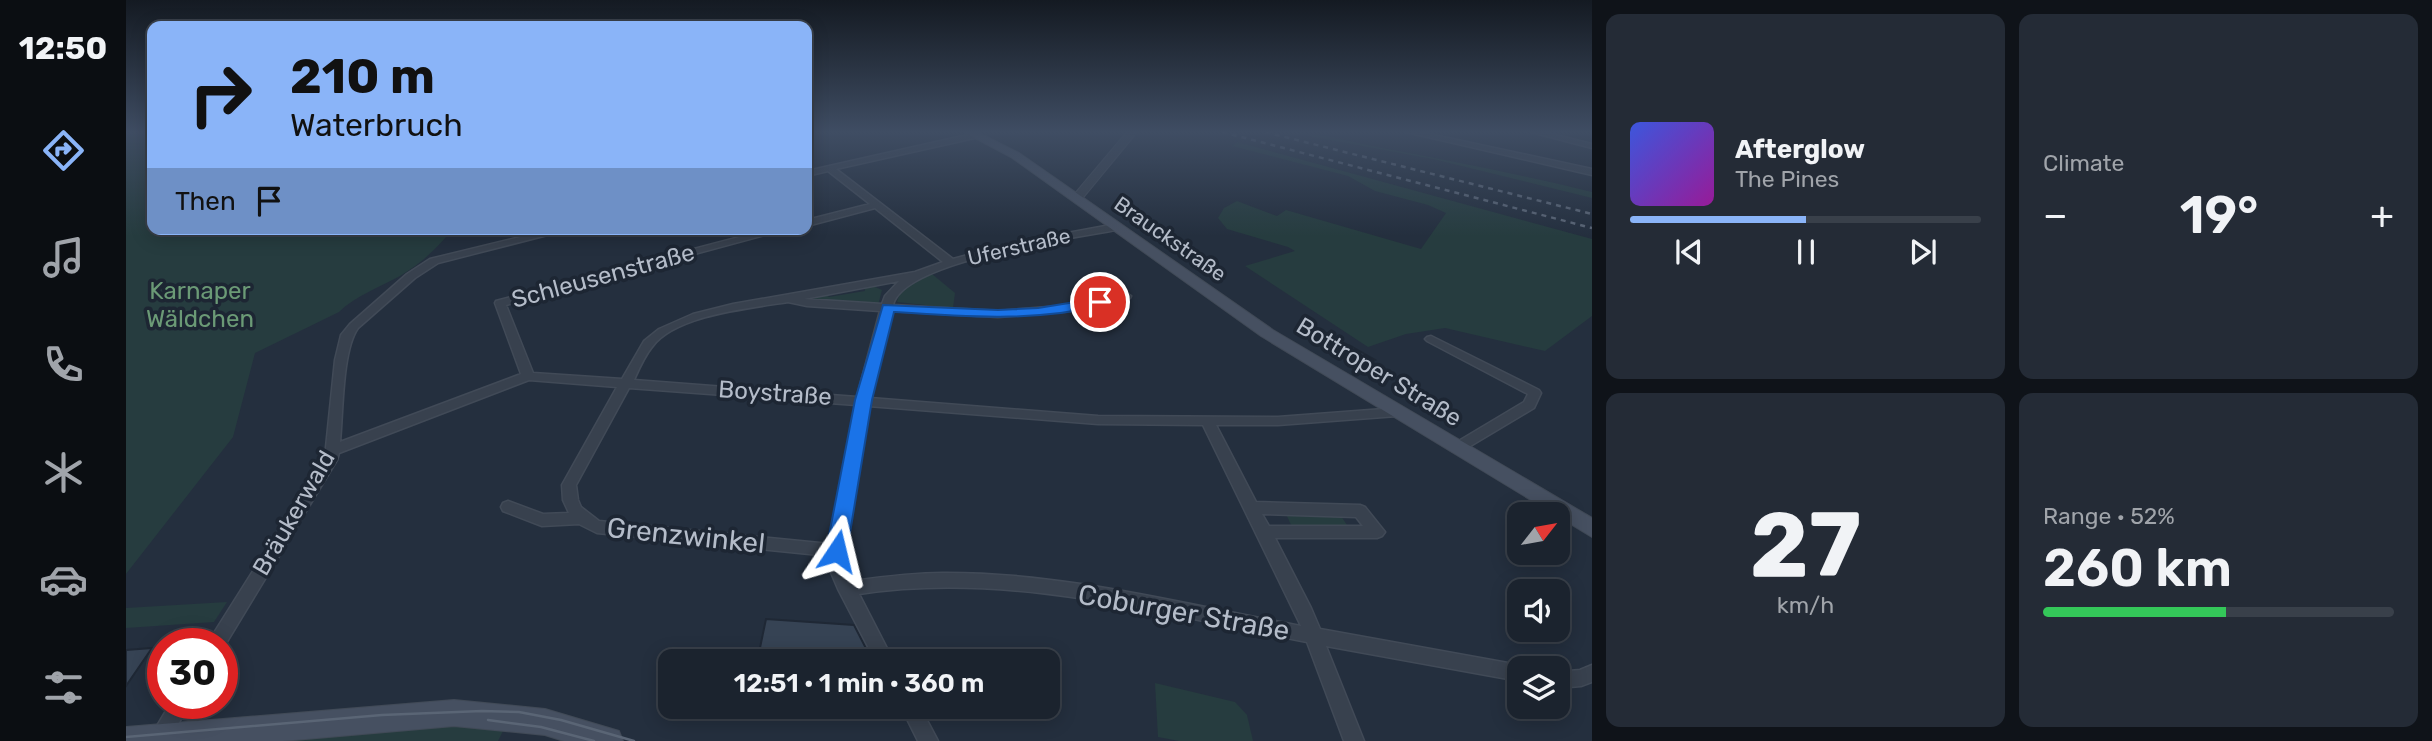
<!DOCTYPE html>
<meta charset="utf-8">
<style>
body{margin:0;font-family:Rubik,sans-serif;background:#242b36;color:#f1f3f6;height:100vh;display:flex;flex-direction:column;font-size:26px;white-space:nowrap}
*{box-sizing:border-box;margin:0}
p{font-size:23px;color:#a0a4aa}
.icon{flex:none;width:38px;height:38px;fill:none;stroke:currentColor;stroke-width:2;stroke-linecap:round;stroke-linejoin:round}
.map{position:relative;flex:1;overflow:hidden}
.drawer{display:flex;flex-direction:column;gap:14px;padding:14px;background:#0f1319;width:840px}
.drawer>*{flex:none}
.guide{position:absolute;left:21px;top:21px;width:665px;height:214px;border-radius:14px;box-shadow:0 4px 18px #0003,0 0 0 2px #39404a;background:#8ab4f8;color:#111;overflow:hidden}
.needle{width:46px;rotate:59deg}
.controls{position:absolute;left:1381px;top:502px;display:grid;gap:14px}
.controls a{display:grid;place-items:center;width:63px;height:63px;border-radius:14px;background:#1b232e;box-shadow:0 4px 18px #0003,0 0 0 2px #39404a;font-size:35px}
.speed{position:absolute;left:21px;top:628px;display:flex;gap:14px;font-size:35px;font-weight:700;text-align:center}
.speed>*{display:grid;place-content:center;width:91px;height:91px;border-radius:50%;background:#1b232e;box-shadow:0 4px 18px #0003,0 0 0 2px #39404a;line-height:1}
.speed .limit{border:10px solid #d22;background:#fff;color:#111}
.pin{position:absolute;display:grid;place-items:center;width:60px;height:60px;color:#fff;margin:-30px;border:4px solid #fff;border-radius:50%;box-shadow:0 2px 7px #0007}
.me{position:absolute;width:77px;margin:-38px;rotate:10deg;stroke-linejoin:round;filter:drop-shadow(0 0 5px #0008)}
.turn{display:flex;align-items:center;gap:24px;height:147px;padding:0 28px;font-size:32px}
.turn .icon{width:91px;height:91px;stroke-width:2.5}
.turn b{display:block;font-size:49px;line-height:60px}
.then{display:flex;align-items:center;height:66px;padding:0 28px;background:#0003;gap:14px;font-size:26px}
.big{font-size:52px;font-weight:600;line-height:1.1}
.drawer .card{flex:1;display:flex;flex-direction:column;justify-content:center;gap:10px;min-width:0;padding:0 24px;border-radius:14px;background:#242b36}
.drawer .dial{align-items:center;gap:0}
.dial b{font-size:91px;line-height:1}
.song{display:flex;align-items:center;gap:21px}
.cover{width:84px;height:84px;border-radius:10px;background:linear-gradient(135deg,hsl(230 70% 55%),hsl(300 70% 35%))}
.played{height:7px;border-radius:4px;background:linear-gradient(90deg,#8ab4f8 50%,#39404a 50%)}
.keys{display:flex;justify-content:space-around;direction:ltr}
.heat{display:flex;justify-content:space-between;align-items:center;font-size:38px;direction:ltr}
.charge{height:10px;border-radius:5px;background:linear-gradient(90deg,#34c759 52%,#39404a 0)}
.drawer .tiles{flex:1;display:grid;gap:14px;grid-template-columns:repeat(2,1fr)}
.trip{position:absolute;left:532px;top:649px;width:402px;height:70px;border-radius:14px;background:#1b232e;box-shadow:0 4px 18px #0003,0 0 0 2px #39404a;font-weight:600;line-height:70px;text-align:center}
main{display:flex;flex:1;min-height:0}
.dock{display:flex;flex-direction:column;width:126px;justify-content:space-around;align-items:center;background:#0b0e12;color:#a0a4aa}
.dock .icon{width:49px;height:49px}
.dock .selected{color:#8ab4f8}
.dock b{font-size:32px;color:#f1f3f6}
.map>svg:first-child{display:block}
.green{fill:#263c3f}
.building{fill:#364354;stroke:#1f2835;stroke-width:2}
.lines{fill:none;stroke-linecap:round;stroke-linejoin:round}
.minor-casing{stroke:#414a57;stroke-width:3}
.tertiary-casing{stroke:#414a57;stroke-width:2}
.secondary-casing{stroke:#414a57;stroke-width:2}
.minor{fill:#38414e;fill-rule:evenodd}
.tertiary{fill:#38414e;fill-rule:evenodd}
.secondary{fill:#465061;fill-rule:evenodd}
.tram{stroke:#5a6575;stroke-width:2.5}
.rail{stroke:#5a6575;stroke-width:2.5;stroke-dasharray:5 5;stroke-linecap:butt}
.route{fill:#1a73e8;stroke:#114b97;stroke-width:2}
.labels{text-anchor:middle;stroke-width:7;stroke-linejoin:round;paint-order:stroke}
.far-street-label{font-size:21px;fill:#b4bcc9;stroke:#1d2633}
.street-label{font-size:24px;fill:#b4bcc9;stroke:#1d2633}
.park-label{font-size:24px;fill:#6b9a76;stroke:#1d2633}
.near-street-label{font-size:28px;fill:#b4bcc9;stroke:#1d2633}
</style>
<main>
<nav class="dock">
<b>12:50</b>
<svg class="icon selected" aria-label="directions" viewBox="0 0 24 24"><path d="M12 3l9 9-9 9-9-9zM9 14v-3h6M13 9l2 2-2 2"/></svg>
<svg class="icon" aria-label="music" viewBox="0 0 24 24"><path d="M9 18V5l10-2v13"/><circle cx="6" cy="18" r="3"/><circle cx="16" cy="16" r="3"/></svg>
<svg class="icon" aria-label="phone" viewBox="0 0 24 24"><path d="M5 4h4l2 5-3 2q2 4 5 5l2-3 5 2v4C11 20 4 13 5 4z"/></svg>
<svg class="icon" aria-label="climate" viewBox="0 0 24 24"><path d="M12 3v18M4 7l16 10M4 17L20 7"/></svg>
<svg class="icon" aria-label="car" viewBox="0 0 24 24"><path d="M5 17H2v-5l4-1 3-4h7l3 4 3 1v5h-3M9 17h6M6 11h13"/><circle cx="7" cy="17" r="2"/><circle cx="17" cy="17" r="2"/></svg>
<svg class="icon" aria-label="filters" viewBox="0 0 24 24"><path d="M4 7h16M4 17h16"/><circle cx="9" cy="7" r="2"/><circle cx="15" cy="17" r="2"/></svg>
</nav>
<div class="map">
<svg width="1466" height="741" viewBox="0 0 1466 741">
<rect width="100%" height="100%" fill="#242f3e"/>
<!-- green -->
<g class="green">
<path d="M0,132h26v97h301c-16,19 -31,34 -53,47 -20,11 -45,20 -61,36l-84,41 -22,84 -107,137z"/>
<path d="M1161,132c32,0 63,10 95,16 70,13 140,27 210,44v6l-159,-39z"/>
<path d="M1111,142l355,97v77l-47,35 -100,-23 -39,6 -38,13 -123,-81 50,-15 -7,-4 -61,-18 -9,-11 6,-10 13,-7 40,15 9,-6 135,39 25,-36 -18,-8 -53,-14 -27,-15 -116,-30z"/>
<path d="M806,274l23,19 -2,15 -56,-6c3,-15 22,-24 35,-28z"/>
<path d="M747,286l9,4 -4,15 -68,-5 16,-6 3,3 36,-6 -1,-4z"/>
<path d="M1160,514l55,2 8,12 -57,-1z"/>
<path d="M101,602l-13,20 -88,6v-20z"/>
<path d="M1029,683l80,19 12,13 6,26h-74l-21,-4z"/>
<path d="M384,717l-12,24h-275z"/>
</g>
<!-- building -->
<g class="building">
<path d="M1223,345l26,15 -9,4 -27,-15z"/>
<path d="M640,619l88,6 19,37h-116z"/>
<path d="M26,648l-26,38v-36z"/>
</g>
<g class="lines">
<defs>
<g id="minor">
<path d="M1280,132h14l172,37v6z"/>
<path d="M1405,132h13l48,12v4z"/>
<path d="M850,133l4,2 -1,2 -143,32 117,90 55,-15 108,-20 5,3 -5,3c-42,8 -213,31 -223,75l105,6 76,-6 52,-12 5,3 -1,2 -56,13 -76,6 -107,-6 -21,87 228,18 180,1 119,-9 5,1 2,3 -2,3 -5,1 -119,9h-62l40,77 104,3 5,2 20,25 -3,4 -5,2h-102l36,70 9,21 199,36 7,3h-7v13l-193,-35 38,95h-20l-37,-99c-147,-28 -297,-71 -448,-48l35,68h-18l-38,-73 -9,-21v-12l-232,-23 -18,-9 -37,2 -39,-15 -2,-4 2,-4 5,-2 35,13 26,-1 -6,-13 -1,-15 55,-98 -88,-7 -190,73 -2,7 -115,190v-6h-15l118,-187 10,-97 6,-25 9,-11 57,-50 23,-15 123,-30h18l-133,34 -23,15 -57,50c-16,22 -15,86 -18,114l181,-68 -26,-71 1,-2 274,-72h17l-281,76 27,68 89,6 22,-38 15,-12 34,-15 40,-10 182,-32 28,-10 -68,-54 -68,18v-6l63,-16 -42,-33 -21,5v-5zM773,281l-14,15 -3,8 -78,-5zM662,302l19,4 73,5 -23,86 -223,-17c5,-11 10,-23 18,-33 23,-32 99,-39 136,-45zM503,388l227,17 -26,139 -231,-23 -18,-14 -3,-7 -2,-15zM742,406l230,18 105,1 98,201c-118,-22 -238,-54 -359,-53 -30,0 -60,4 -90,8l-7,-13v-17zM1136,514l94,3 7,9h-94z"/>
<path d="M1305,336l108,54 2,3 -7,15 -72,43h-10l-2,-3 2,-3 72,-43 4,-8 -101,-53 -2,-2 2,-2z"/>
<path d="M1466,665v17l-11,4 -23,2v-16l22,-2z"/>
<path d="M44,704h19l-20,37h-16l-2,-5z"/>
<path d="M775,707h19l18,34h-20z"/>
</g>
<path id="tertiary" d="M1001,132h10l-56,68h-8v-4z"/>
<g id="secondary">
<path d="M838,132h13l42,21 254,177 319,188v19l-331,-201 -250,-179z"/>
<path d="M328,700l91,9 74,22 4,10h-59l-19,-6 -91,-9 -171,15h-157v-14z"/>
</g>
</defs>
<!-- minor casing -->
<use href="#minor" class="minor-casing"/>
<!-- tertiary casing -->
<use href="#tertiary" class="tertiary-casing"/>
<!-- secondary casing -->
<use href="#secondary" class="secondary-casing"/>
<!-- minor -->
<use href="#minor" class="minor"/>
<!-- tertiary -->
<use href="#tertiary" class="tertiary"/>
<!-- secondary -->
<use href="#secondary" class="secondary"/>
<!-- tram -->
<g class="tram">
<path d="M362,720l53,7 53,14"/>
<path d="M0,737l256,-22 100,-4 37,1 42,8 73,21"/>
</g>
<!-- rail -->
<g class="rail">
<path d="M1096,132l370,96"/>
<path d="M1139,132l327,82"/>
</g>
</g>
<!-- sky -->
<linearGradient id="sky" x2="0" y2="1"><stop stop-color="#141a22"/><stop offset="0.56" stop-color="#3f4d63"/><stop offset="1" stop-color="#3f4d63" stop-opacity="0"/></linearGradient>
<rect width="1466" height="236" fill="url(#sky)"/>
<!-- route -->
<path class="route" d="M974,298l5,1v6c-71,17 -140,12 -211,7l-22,88 -25,151 -3,5 -7,3 -8,-3 -3,-5 29,-151 28,-95 115,5 40,-2z"/>
<g class="labels">
<!-- far-street labels -->
<g class="far-street-label">
<text transform="translate(1044 239) rotate(35)" y="7">Brauckstraße</text>
<text transform="translate(893 247) rotate(-13)" y="7">Uferstraße</text>
</g>
<!-- street labels -->
<g class="street-label">
<text transform="translate(477 276) rotate(-15)" y="8">Schleusenstraße</text>
<text transform="translate(1253 372) rotate(31)" y="8">Bottroper Straße</text>
<text transform="translate(649 393) rotate(4)" y="8">Boystraße</text>
<text transform="translate(168 513) rotate(-60)" y="8">Bräukerwald</text>
</g>
<!-- park labels -->
<g class="park-label">
<text x="74" y="299">Karnaper<tspan x="74" dy="28">Wäldchen</tspan></text>
</g>
<!-- near-street labels -->
<g class="near-street-label">
<text transform="translate(560 535) rotate(6)" y="10">Grenzwinkel</text>
<text transform="translate(1058 612) rotate(10)" y="10">Coburger Straße</text>
</g>
</g>
</svg>
<div class="controls">
<a><svg class="needle" viewBox="-14 -14 28 28"><path d="M0-13l5 13h-10z" fill="#e53935"/><path d="M0 13l5-13h-10z" fill="#a0a4aa"/></svg></a>
<a><svg class="icon" aria-label="sound" viewBox="0 0 24 24"><path d="M4 9h4l5-4v14l-5-4H4zM17 9q2 3 0 6"/></svg></a>
<a><svg class="icon" aria-label="layers" viewBox="0 0 24 24"><path d="M12 4l9 5-9 5-9-5zM3 14l9 5 9-5"/></svg></a>
</div>
<div class="speed"><div class="limit">30</div></div>
<div class="pin" style="left:974px;top:302px;background:#d93025"><svg class="icon" aria-label="arrive" viewBox="0 0 24 24"><path d="M6 21V4h12l-3 4 3 4H6"/></svg></div>
<svg class="me" style="left:711px;top:551px" viewBox="-20 -20 40 40"><path d="M0-17L14 15 0 8-14 15z" fill="#1a73e8" stroke="#fff" stroke-width="4"/></svg>
<div class="trip">12:51 · 1 min · 360 m</div>
<div class="guide">
<div class="turn"><svg class="icon" aria-label="right" viewBox="0 0 24 24"><path d="M7 20v-9h11M14 6l5 5-5 5"/></svg><div><b>210 m</b>Waterbruch</div></div>
<div class="then">Then<svg class="icon" aria-label="arrive" viewBox="0 0 24 24"><path d="M6 21V4h12l-3 4 3 4H6"/></svg></div>
</div>
</div>
<section class="drawer">
<div class="tiles">
<div class="card">
<div class="song"><i class="cover"></i><div><b>Afterglow</b><p>The Pines</p></div></div>
<div class="played"></div>
<div class="keys"><svg class="icon" aria-label="previous" viewBox="0 0 24 24"><path d="M18 5L8 12l10 7zM5 5v14"/></svg><svg class="icon" aria-label="pause" viewBox="0 0 24 24"><path d="M8 5v14M16 5v14"/></svg><svg class="icon" aria-label="next" viewBox="0 0 24 24"><path d="M6 5l10 7-10 7zM19 5v14"/></svg></div>
</div>
<div class="card"><p>Climate</p>
<div class="heat"><a>−</a><b class="big">19°</b><a>+</a></div>
</div>
<div class="card dial"><b>27</b><p>km/h</p></div>
<div class="card"><p>Range · 52%</p><b class="big">260 km</b><div class="charge"></div></div>
</div>
</section>
</main>
